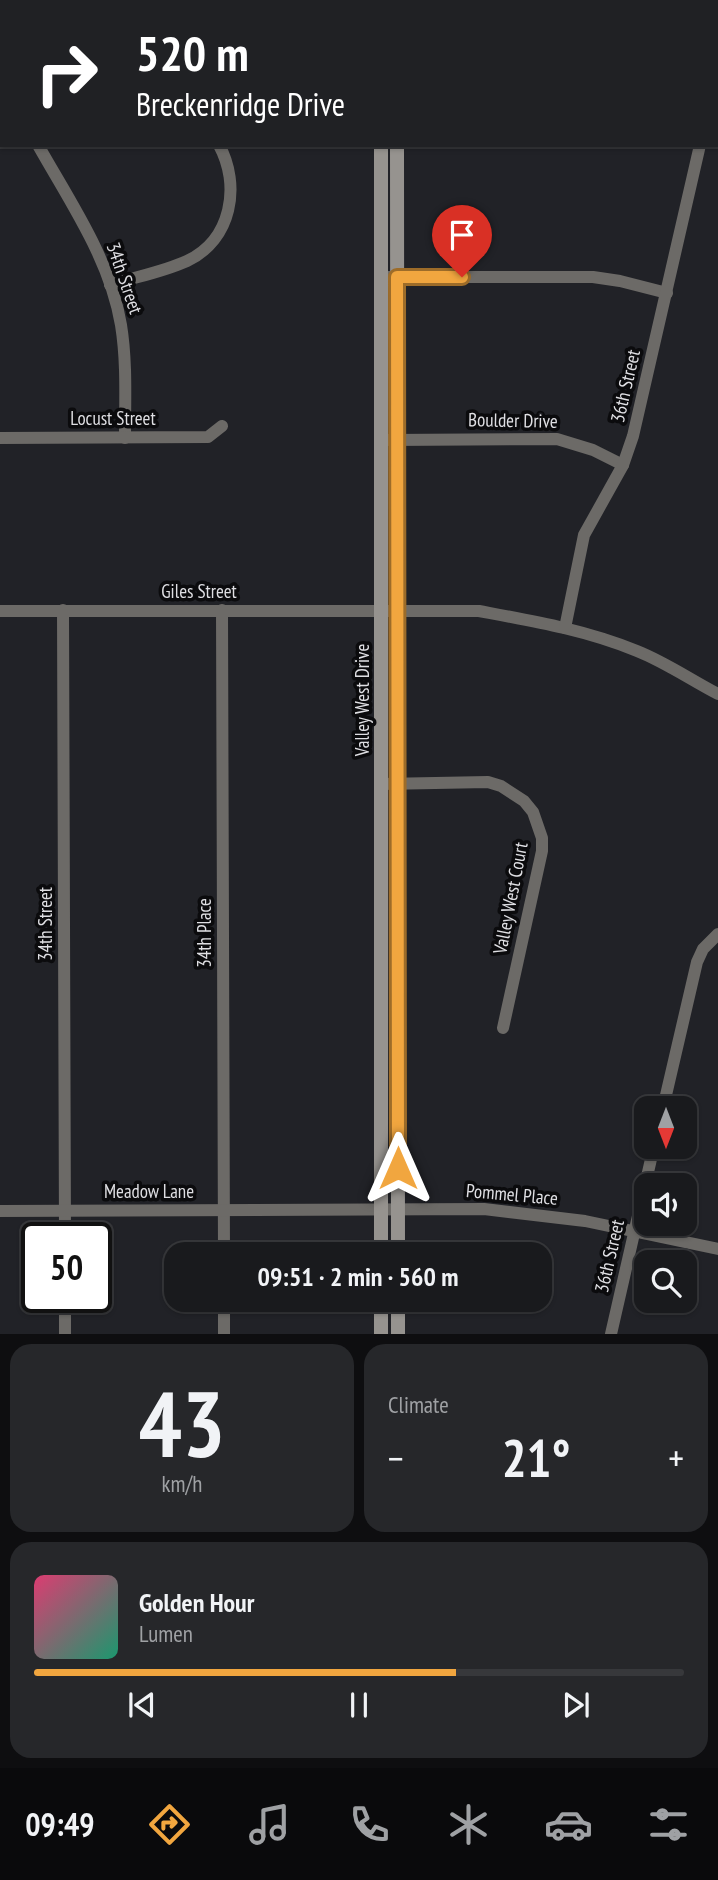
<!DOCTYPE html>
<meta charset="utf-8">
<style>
body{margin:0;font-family:"PT Sans Narrow",sans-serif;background:#26272a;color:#f1f3f6;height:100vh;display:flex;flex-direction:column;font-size:26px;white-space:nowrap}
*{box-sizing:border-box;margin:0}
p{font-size:23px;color:#9fa1a4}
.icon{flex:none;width:38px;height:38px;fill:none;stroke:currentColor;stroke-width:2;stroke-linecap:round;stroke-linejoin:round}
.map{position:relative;height:1334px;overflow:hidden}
.panel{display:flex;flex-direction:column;gap:10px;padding:10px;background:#0e0e10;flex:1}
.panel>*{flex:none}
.banner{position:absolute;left:0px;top:0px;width:719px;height:147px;box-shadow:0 2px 5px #0004,0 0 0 2px #37383b;background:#202124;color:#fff;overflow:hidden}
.needle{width:46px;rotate:180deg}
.buttons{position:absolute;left:634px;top:1096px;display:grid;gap:14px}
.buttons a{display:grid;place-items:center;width:63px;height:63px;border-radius:14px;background:#191a1d;box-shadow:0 2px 5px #0004,0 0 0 2px #37383b;font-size:35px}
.speed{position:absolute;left:21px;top:1222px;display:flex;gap:14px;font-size:35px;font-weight:700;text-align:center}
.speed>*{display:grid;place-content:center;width:91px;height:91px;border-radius:50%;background:#191a1d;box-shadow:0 2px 5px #0004,0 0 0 2px #37383b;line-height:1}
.speed .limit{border:4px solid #111;border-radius:10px;background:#fff;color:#111}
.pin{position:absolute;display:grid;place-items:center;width:60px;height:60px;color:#fff;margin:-72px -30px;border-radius:50% 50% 50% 0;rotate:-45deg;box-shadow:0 0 7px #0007}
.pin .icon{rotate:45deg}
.me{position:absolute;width:77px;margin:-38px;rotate:0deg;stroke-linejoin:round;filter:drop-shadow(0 0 5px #0008)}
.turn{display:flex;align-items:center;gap:24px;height:147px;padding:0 21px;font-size:32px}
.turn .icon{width:91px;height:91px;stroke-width:2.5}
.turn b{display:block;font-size:49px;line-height:60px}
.big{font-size:52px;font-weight:700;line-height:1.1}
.panel .card{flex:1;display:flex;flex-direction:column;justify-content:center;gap:10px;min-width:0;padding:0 24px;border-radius:21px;background:#26272a}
.panel .dial{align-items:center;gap:0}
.dial b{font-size:91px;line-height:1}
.song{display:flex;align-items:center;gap:21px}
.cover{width:84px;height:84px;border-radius:10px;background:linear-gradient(135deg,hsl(340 70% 55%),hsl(160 70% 35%))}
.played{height:7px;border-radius:4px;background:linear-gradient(90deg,#f1a63f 65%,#37383b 65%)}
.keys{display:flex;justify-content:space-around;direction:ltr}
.heat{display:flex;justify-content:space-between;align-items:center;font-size:38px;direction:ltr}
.panel .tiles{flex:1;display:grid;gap:10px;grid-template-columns:1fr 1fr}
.card:last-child{grid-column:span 2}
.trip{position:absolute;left:164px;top:1242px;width:388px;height:70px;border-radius:21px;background:#191a1d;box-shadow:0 2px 5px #0004,0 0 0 2px #37383b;font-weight:700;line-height:70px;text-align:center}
.dock{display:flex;height:112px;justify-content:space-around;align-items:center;background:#0a0a0c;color:#9fa1a4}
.dock .icon{width:49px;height:49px}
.dock .selected{color:#f1a63f}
.dock b{font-size:32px;color:#f1f3f6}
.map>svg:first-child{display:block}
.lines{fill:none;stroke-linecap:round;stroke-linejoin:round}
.minor{stroke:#6c6a67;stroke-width:12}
.secondary{stroke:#96938f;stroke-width:14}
.route-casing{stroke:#9d6c29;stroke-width:18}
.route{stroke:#f1a63f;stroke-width:12}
.labels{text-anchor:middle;stroke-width:7;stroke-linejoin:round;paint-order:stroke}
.street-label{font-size:19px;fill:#dfdfe3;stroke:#0b0b0d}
</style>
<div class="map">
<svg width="718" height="1334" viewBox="0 0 718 1334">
<rect width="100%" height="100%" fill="#212227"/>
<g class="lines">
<!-- minor -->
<g class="minor">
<path d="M137,0l1,2"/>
<path d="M206,2l1,-2"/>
<path d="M718,66v-2"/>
<path d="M0,79l2,3"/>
<path d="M38,145c32,57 72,114 83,180 6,37 4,75 4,113"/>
<path d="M388,277h205l27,4 47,12"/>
<path d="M110,285c25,-8 53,-13 77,-24 45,-21 54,-76 32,-116"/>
<path d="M0,438l208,-1 14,-11"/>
<path d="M388,440l169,-1 36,11 30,15"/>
<path d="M63,610l2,627"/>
<path d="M222,610l2,645"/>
<path d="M0,611h479c54,10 107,19 158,40 28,11 54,29 81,43"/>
<path d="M565,628l19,-93 39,-70 10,-29 67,-291"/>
<path d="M382,784l106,-2 13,4 23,15 9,11 9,26v13l-39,177"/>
<path d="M663,1108l34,-146 6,-13 15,-15"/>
<path d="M0,1211l484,-2 101,12 133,28"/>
<path d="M65,1297v37"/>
<path d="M224,1300v34"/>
<path d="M611,1334l43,-188"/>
</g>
<!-- secondary -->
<g class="secondary">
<path d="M396,0v2"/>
<path d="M381,2v-2"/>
<path d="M381,145v1110"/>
<path d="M397,145l1,1110"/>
<path d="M381,1300v34"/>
<path d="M398,1334v-34"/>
</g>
</g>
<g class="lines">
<defs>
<path id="route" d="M398,1168l-1,-891h65"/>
</defs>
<!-- route casing -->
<use href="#route" class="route-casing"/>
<!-- route -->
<use href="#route" class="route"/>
</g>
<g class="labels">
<!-- street labels -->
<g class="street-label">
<text transform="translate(125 278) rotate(71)" y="7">34th Street</text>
<text transform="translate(625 386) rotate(-77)" y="7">36th Street</text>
<text x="113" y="425">Locust Street</text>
<text transform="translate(513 420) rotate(1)" y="7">Boulder Drive</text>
<text x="199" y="598">Giles Street</text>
<text transform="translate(362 700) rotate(-90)" y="7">Valley West Drive</text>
<text transform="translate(510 898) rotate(-79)" y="7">Valley West Court</text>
<text transform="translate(45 924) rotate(-90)" y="7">34th Street</text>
<text transform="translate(204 933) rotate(-90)" y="7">34th Place</text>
<text x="149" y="1198">Meadow Lane</text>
<text transform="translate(512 1194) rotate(5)" y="7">Pommel Place</text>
<text transform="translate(609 1256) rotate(-77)" y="7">36th Street</text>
</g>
</g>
</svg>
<div class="buttons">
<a><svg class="needle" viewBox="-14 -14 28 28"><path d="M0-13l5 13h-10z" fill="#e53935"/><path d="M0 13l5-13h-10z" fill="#9fa1a4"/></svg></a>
<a><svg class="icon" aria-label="sound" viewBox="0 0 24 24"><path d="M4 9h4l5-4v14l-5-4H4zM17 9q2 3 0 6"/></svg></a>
<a><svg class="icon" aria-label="search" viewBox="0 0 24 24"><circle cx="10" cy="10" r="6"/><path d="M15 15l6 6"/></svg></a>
</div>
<div class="speed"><div class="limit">50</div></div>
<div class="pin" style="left:462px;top:277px;background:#d93025"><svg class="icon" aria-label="arrive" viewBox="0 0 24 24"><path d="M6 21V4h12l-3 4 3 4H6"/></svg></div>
<svg class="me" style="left:398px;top:1168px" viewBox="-20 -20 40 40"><path d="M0-17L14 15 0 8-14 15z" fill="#f1a63f" stroke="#fff" stroke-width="4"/></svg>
<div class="trip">09:51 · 2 min · 560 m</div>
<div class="banner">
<div class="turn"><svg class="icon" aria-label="right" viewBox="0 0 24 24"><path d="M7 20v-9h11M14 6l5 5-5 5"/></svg><div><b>520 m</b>Breckenridge Drive</div></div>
</div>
</div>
<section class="panel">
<div class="tiles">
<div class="card dial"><b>43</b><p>km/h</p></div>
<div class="card"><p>Climate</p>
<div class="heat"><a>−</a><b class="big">21°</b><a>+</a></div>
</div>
<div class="card">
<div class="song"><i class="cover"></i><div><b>Golden Hour</b><p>Lumen</p></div></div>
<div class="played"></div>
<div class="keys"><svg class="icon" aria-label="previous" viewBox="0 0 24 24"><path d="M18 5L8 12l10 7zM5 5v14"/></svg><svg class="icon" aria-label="pause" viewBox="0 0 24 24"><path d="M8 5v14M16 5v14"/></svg><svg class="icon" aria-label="next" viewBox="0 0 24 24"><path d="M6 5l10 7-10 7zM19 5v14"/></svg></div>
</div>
</div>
</section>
<nav class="dock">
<b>09:49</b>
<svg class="icon selected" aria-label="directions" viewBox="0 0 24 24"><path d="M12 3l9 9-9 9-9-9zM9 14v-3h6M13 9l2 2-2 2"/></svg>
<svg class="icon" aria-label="music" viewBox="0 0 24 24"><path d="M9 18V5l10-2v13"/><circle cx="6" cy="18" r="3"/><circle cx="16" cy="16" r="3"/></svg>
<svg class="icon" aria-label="phone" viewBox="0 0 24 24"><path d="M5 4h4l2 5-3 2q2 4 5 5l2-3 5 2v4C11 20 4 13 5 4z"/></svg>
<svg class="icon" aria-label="climate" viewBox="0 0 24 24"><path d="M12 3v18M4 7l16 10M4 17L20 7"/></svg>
<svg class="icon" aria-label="car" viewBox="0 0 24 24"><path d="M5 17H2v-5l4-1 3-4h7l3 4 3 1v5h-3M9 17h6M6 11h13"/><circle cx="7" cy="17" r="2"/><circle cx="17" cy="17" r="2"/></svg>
<svg class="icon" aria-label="filters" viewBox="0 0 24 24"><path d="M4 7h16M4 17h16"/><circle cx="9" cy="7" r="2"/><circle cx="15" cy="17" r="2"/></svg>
</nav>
